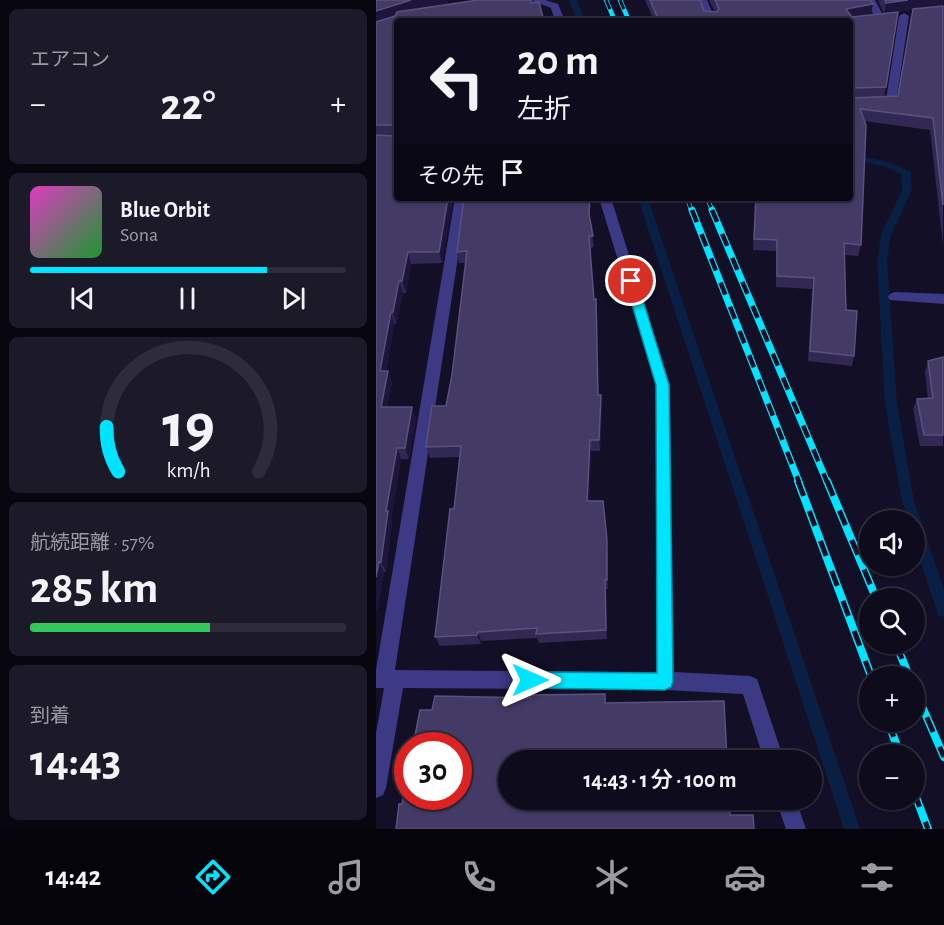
<!DOCTYPE html>
<html lang="ja">
<meta charset="utf-8">
<style>
body{margin:0;font-family:"Alegreya Sans","Noto Sans JP",sans-serif;background:#1c1929;color:#f1f3f6;height:100vh;display:flex;flex-direction:column;font-size:22px;white-space:nowrap}
*{box-sizing:border-box;margin:0}
p{font-size:20px;color:#9b9ba3}
.icon{flex:none;width:33px;height:33px;fill:none;stroke:currentColor;stroke-width:2;stroke-linecap:round;stroke-linejoin:round}
.map{position:relative;flex:1;overflow:hidden}
.panel{display:flex;flex-direction:column;gap:9px;padding:9px;background:#08060f;width:376px}
.panel>*{flex:none}
.banner{position:absolute;left:18px;top:18px;width:459px;height:183px;border-radius:6px;box-shadow:0 2px 4px #0004,0 0 0 2px #2e2b3b;background:#0e0b1c;color:#f1f3f6;overflow:hidden}
.fabs{position:absolute;left:483px;top:510px;display:grid;gap:12px}
.fabs a{display:grid;place-items:center;width:66px;height:66px;border-radius:50%;background:#0e0b1c;box-shadow:0 2px 4px #0004,0 0 0 2px #2e2b3b;font-size:30px}
.speed{position:absolute;left:18px;top:732px;display:flex;gap:12px;font-size:30px;font-weight:700;text-align:center}
.speed>*{display:grid;place-content:center;width:78px;height:78px;border-radius:50%;background:#0e0b1c;box-shadow:0 2px 4px #0004,0 0 0 2px #2e2b3b;line-height:1}
.speed .limit{border:9px solid #d22;background:#fff;color:#111}
.pin{position:absolute;display:grid;place-items:center;width:51px;height:51px;color:#fff;margin:-26px;border:3px solid #fff;border-radius:50%;box-shadow:0 2px 6px #0007}
.me{position:absolute;width:66px;margin:-33px;rotate:90deg;stroke-linejoin:round;filter:drop-shadow(0 0 4px #0008)}
.turn{display:flex;align-items:center;gap:21px;height:126px;padding:0 24px;font-size:27px}
.turn .icon{width:78px;height:78px;stroke-width:2.5}
.turn b{display:block;font-size:42px;line-height:51px}
.then{display:flex;align-items:center;height:57px;padding:0 24px;background:#0003;gap:12px;font-size:22px}
.big{font-size:45px;font-weight:600;line-height:1.1}
.panel .tile{flex:1;display:flex;flex-direction:column;justify-content:center;gap:9px;min-width:0;padding:0 21px;border-radius:9px;background:#1c1929}
.panel .dial{align-items:center;gap:0}
.dial svg{height:156px;overflow:visible;fill:none;stroke:#2e2b3b;stroke-width:7;stroke-linecap:round;text-anchor:middle}
.dial text{fill:#f1f3f6;stroke:none}
.song{display:flex;align-items:center;gap:18px}
.cover{width:72px;height:72px;border-radius:9px;background:linear-gradient(135deg,hsl(310 70% 55%),hsl(130 70% 35%))}
.played{height:6px;border-radius:3px;background:linear-gradient(90deg,#00e5ff 75%,#2e2b3b 75%)}
.keys{display:flex;justify-content:space-around;direction:ltr}
.heat{display:flex;justify-content:space-between;align-items:center;font-size:33px;direction:ltr}
.charge{height:9px;border-radius:4px;background:linear-gradient(90deg,#34c759 57%,#2e2b3b 0)}
.trip{position:absolute;left:122px;top:750px;width:324px;height:60px;border-radius:30px;background:#0e0b1c;box-shadow:0 2px 4px #0004,0 0 0 2px #2e2b3b;font-weight:600;line-height:60px;text-align:center}
.menu{display:flex;height:96px;justify-content:space-around;align-items:center;background:#06040b;color:#9b9ba3}
.menu .icon{width:42px;height:42px}
.menu .current{color:#00e5ff}
.menu b{font-size:27px;color:#f1f3f6}
main{display:flex;flex:1;min-height:0}
.map>svg:first-child{display:block}
.lines{fill:none;stroke-linecap:round;stroke-linejoin:round}
.stream{fill:#0a1f44;fill-rule:evenodd}
.minor{fill:#3d3a85;fill-rule:evenodd}
.rail-far2-casing{stroke:#00e5ff;stroke-width:4.5}
.rail-far1-casing{stroke:#00e5ff;stroke-width:7}
.rail-casing{stroke:#00e5ff;stroke-width:8}
.rail-far2{stroke:#130f26;stroke-width:3;stroke-dasharray:10;stroke-linecap:butt}
.rail-far1{stroke:#130f26;stroke-width:4.5;stroke-dasharray:13;stroke-linecap:butt}
.rail{stroke:#130f26;stroke-width:5;stroke-dasharray:16;stroke-linecap:butt}
.wall{fill:#312854;fill-rule:evenodd}
.shaded-wall{fill:#1d163a}
.building{fill:#433a66;stroke:#5a527e;stroke-width:1.5}
.route{fill:#00e5ff;stroke:#0095a6;stroke-width:1.5}
</style>
<main>
<section class="panel">
<div class="tile"><p>エアコン</p>
<div class="heat"><a>−</a><b class="big">22°</b><a>+</a></div>
</div>
<div class="tile">
<div class="song"><i class="cover"></i><div><b>Blue Orbit</b><p>Sona</p></div></div>
<div class="played"></div>
<div class="keys"><svg class="icon" aria-label="previous" viewBox="0 0 24 24"><path d="M18 5L8 12l10 7zM5 5v14"/></svg><svg class="icon" aria-label="pause" viewBox="0 0 24 24"><path d="M8 5v14M16 5v14"/></svg><svg class="icon" aria-label="next" viewBox="0 0 24 24"><path d="M6 5l10 7-10 7zM19 5v14"/></svg></div>
</div>
<div class="tile dial"><svg viewBox="0 0 100 80">
<path d="M14 69A42 42 0 1 1 86 69"/>
<path d="M14 69A42 42 0 0 1 8 46" stroke="#00e5ff"/>
<text x="50" y="56" font-size="32" font-weight="700">19</text>
<text x="50" y="72" font-size="11">km/h</text>
</svg></div>
<div class="tile"><p>航続距離 · 57%</p><b class="big">285 km</b><div class="charge"></div></div>
<div class="tile"><p>到着</p><b class="big">14:43</b></div>
</section>
<div class="map">
<svg width="568" height="829" viewBox="0 0 568 829">
<rect width="100%" height="100%" fill="#130f26"/>
<g class="lines">
<!-- stream -->
<g class="stream">
<path d="M193,0h8l8,21h-8z"/>
<path d="M474,154l39,8 22,10 1,18 -21,45 -4,26 10,143 17,97 30,88v28l-5,-1 -2,-5 -23,-68v-23h-6l-6,-19 -17,-97 -8,-143 4,-26 21,-45 -1,-16 -17,-8 -34,-6z"/>
<path d="M262,198h10l212,631h-16z"/>
</g>
<!-- minor -->
<g class="minor">
<path d="M154,0h15l13,4 7,17h-10l-4,-13z"/>
<path d="M321,0h10l9,21h-10z"/>
<path d="M489,0h10l10,19 -2,2h-6z"/>
<path d="M528,13l5,3 -13,87 -5,3 -41,1v-6l36,-1 13,-84z"/>
<path d="M79,198h12l-72,472 261,2v-287l-57,-187h12l59,187 4,287 76,4 7,3 27,81h-20l-21,-66 -78,-4 -262,-2 -17,100 -3,7 -7,3v-65l8,-45h-8v-18z"/>
<path d="M519,292l49,2v10l-54,-4 -2,-3 2,-3z"/>
<path d="M400,800h20l10,29h-20z"/>
</g>
<defs>
<g id="rail-far2">
<path d="M230,0l9,21"/>
<path d="M244,0l9,21"/>
<path d="M311,198l5,14"/>
<path d="M331,198l6,14"/>
</g>
<g id="rail-far1">
<path d="M316,210l107,272"/>
<path d="M336,210l115,272"/>
</g>
<g id="rail">
<path d="M422,481l73,195"/>
<path d="M451,481l49,117"/>
<path d="M520,644l13,32"/>
<path d="M538,688l30,69"/>
<path d="M512,722l12,32"/>
<path d="M538,792l14,37"/>
</g>
</defs>
<!-- rail-far2 casing -->
<use href="#rail-far2" class="rail-far2-casing"/>
<!-- rail-far1 casing -->
<use href="#rail-far1" class="rail-far1-casing"/>
<!-- rail casing -->
<use href="#rail" class="rail-casing"/>
<!-- rail-far2 -->
<use href="#rail-far2" class="rail-far2"/>
<!-- rail-far1 -->
<use href="#rail-far1" class="rail-far1"/>
<!-- rail -->
<use href="#rail" class="rail"/>
</g>
<!-- wall -->
<g class="wall">
<path d="M0,0h71l1,4 -51,194h56l-11,65 -31,1 -5,29h-3l-7,31h-2l-8,47h2l4,12 -5,24 29,11 -7,41h-8l-10,59 1,3 -6,51h-2l-7,37h-1z"/>
<path d="M269,0h55l4,11 11,1 -6,-12h161l1,15 13,-1 -6,-14h65v245l-13,-115 -66,-9 -3,124 -3,11 -13,-1 1,55 8,46 -2,10 -44,-5 4,-72 -36,-2v-36l-23,-1 2,-52h95v-177h-196zM537,10l-16,86 -13,1 2,-10 7,-75z"/>
<path d="M88,198h126v22l4,27 -4,1 4,52 3,11 1,84 4,11 -2,45h-9l-2,50 19,49v39h-2l1,50 -68,4 -2,-5 -56,3v3l-41,2 -5,-9 19,-128 6,-52 -30,1 -4,-11 20,-41 6,-31 14,-112h-7l-2,-11z"/>
<path d="M567,357v89h-23l-7,-37 4,-10h11l-3,-27 3,-11z"/>
</g>
<!-- shaded-wall -->
<g class="shaded-wall">
<path d="M35,0h36l1,6 -72,18v-13z"/>
<path d="M532,0h35v6l-59,8 2,-11z"/>
<path d="M497,4l-2,11 -27,5 2,-11z"/>
<path d="M72,198h5l-11,65 -3,-11z"/>
<path d="M32,252l3,12 -5,29 -4,-12z"/>
<path d="M23,281l4,12 -7,31 -3,-12z"/>
<path d="M220,299l1,12 2,95 -1,-11z"/>
<path d="M15,312l3,12 -10,59 -4,-12z"/>
<path d="M12,371l4,12 -7,35 -4,-11z"/>
<path d="M225,395l1,11 -2,45 -1,-11z"/>
<path d="M36,407l4,11 -7,41 -4,-11z"/>
<path d="M214,440l1,11 -2,61 -2,-11z"/>
<path d="M21,448l4,11 -10,59 1,3 -6,51 -5,-10 5,-51z"/>
<path d="M231,540l1,10v39l-1,-9z"/>
<path d="M3,562l5,10 -7,37 -1,-2v-30z"/>
<path d="M229,580l1,9 1,50 -1,-9z"/>
<path d="M102,632l3,9v3l-4,-9z"/>
</g>
<!-- building -->
<g class="building">
<path d="M0,0h35l-35,11z"/>
<path d="M102,0h53v3l8,-1 5,19h-147v177h51l-9,54h-31l-6,29h-3l-6,31h-2l-11,59h8l-7,36h31l-7,41h-8l-11,63h2l-7,51h-2l-3,15v-442l18,1 2,-9 -2,-2h-18v-103l19,-6 2,-4z"/>
<path d="M274,0h50l4,11 13,1 2,-3 -4,-9h155l3,4 -27,5 6,8 46,-5 -12,75 -34,1 -2,2v-69h-191z"/>
<path d="M509,0h23l-22,3z"/>
<path d="M567,6v199l-10,-87 -73,-9 6,16 -5,120 -17,-2 2,67 11,1 -3,45 -44,-5 4,-73 -37,-2v-36l-23,-1 2,-41h94v-107l2,7 46,-2 15,-87z"/>
<path d="M88,198h126l-1,16 4,22h-4l5,64 2,-1 2,96h3l-2,45h-9l-3,61h16l4,39v40h-2l1,50 -70,4 1,-6 -59,4 -1,3 -42,2 15,-128h4l7,-63 -35,1 6,-41h14l6,-31 15,-124 -10,1z"/>
<path d="M567,357v78h-19l-7,-36 16,-1 -5,-37z"/>
<path d="M229,694v9l119,-2 3,59h-219v40h221l1,15h23l1,14h-358l3,-25h3l6,-28v20h50v-50h-45l7,-36h12l3,-14 95,2v-3z"/>
</g>
<!-- route -->
<path class="route" d="M255,277l6,4 32,104 4,296 -2,6 -6,3 -135,-2 -6,-2 -2,-6 2,-6 6,-2 127,1 -1,-288 -31,-104z"/>
</svg>
<div class="fabs">
<a><svg class="icon" aria-label="sound" viewBox="0 0 24 24"><path d="M4 9h4l5-4v14l-5-4H4zM17 9q2 3 0 6"/></svg></a>
<a><svg class="icon" aria-label="search" viewBox="0 0 24 24"><circle cx="10" cy="10" r="6"/><path d="M15 15l6 6"/></svg></a>
<a>+</a>
<a>−</a>
</div>
<div class="speed"><div class="limit">30</div></div>
<div class="pin" style="left:255px;top:281px;background:#d93025"><svg class="icon" aria-label="arrive" viewBox="0 0 24 24"><path d="M6 21V4h12l-3 4 3 4H6"/></svg></div>
<svg class="me" style="left:154px;top:680px" viewBox="-20 -20 40 40"><path d="M0-17L14 15 0 8-14 15z" fill="#00e5ff" stroke="#fff" stroke-width="4"/></svg>
<div class="trip">14:43 · 1 分 · 100 m</div>
<div class="banner">
<div class="turn"><svg class="icon" aria-label="left" viewBox="0 0 24 24"><path d="M17 20v-9H6M10 6l-5 5 5 5"/></svg><div><b>20 m</b>左折</div></div>
<div class="then">その先<svg class="icon" aria-label="arrive" viewBox="0 0 24 24"><path d="M6 21V4h12l-3 4 3 4H6"/></svg></div>
</div>
</div>
</main>
<nav class="menu">
<b>14:42</b>
<svg class="icon current" aria-label="directions" viewBox="0 0 24 24"><path d="M12 3l9 9-9 9-9-9zM9 14v-3h6M13 9l2 2-2 2"/></svg>
<svg class="icon" aria-label="music" viewBox="0 0 24 24"><path d="M9 18V5l10-2v13"/><circle cx="6" cy="18" r="3"/><circle cx="16" cy="16" r="3"/></svg>
<svg class="icon" aria-label="phone" viewBox="0 0 24 24"><path d="M5 4h4l2 5-3 2q2 4 5 5l2-3 5 2v4C11 20 4 13 5 4z"/></svg>
<svg class="icon" aria-label="climate" viewBox="0 0 24 24"><path d="M12 3v18M4 7l16 10M4 17L20 7"/></svg>
<svg class="icon" aria-label="car" viewBox="0 0 24 24"><path d="M5 17H2v-5l4-1 3-4h7l3 4 3 1v5h-3M9 17h6M6 11h13"/><circle cx="7" cy="17" r="2"/><circle cx="17" cy="17" r="2"/></svg>
<svg class="icon" aria-label="filters" viewBox="0 0 24 24"><path d="M4 7h16M4 17h16"/><circle cx="9" cy="7" r="2"/><circle cx="15" cy="17" r="2"/></svg>
</nav>
